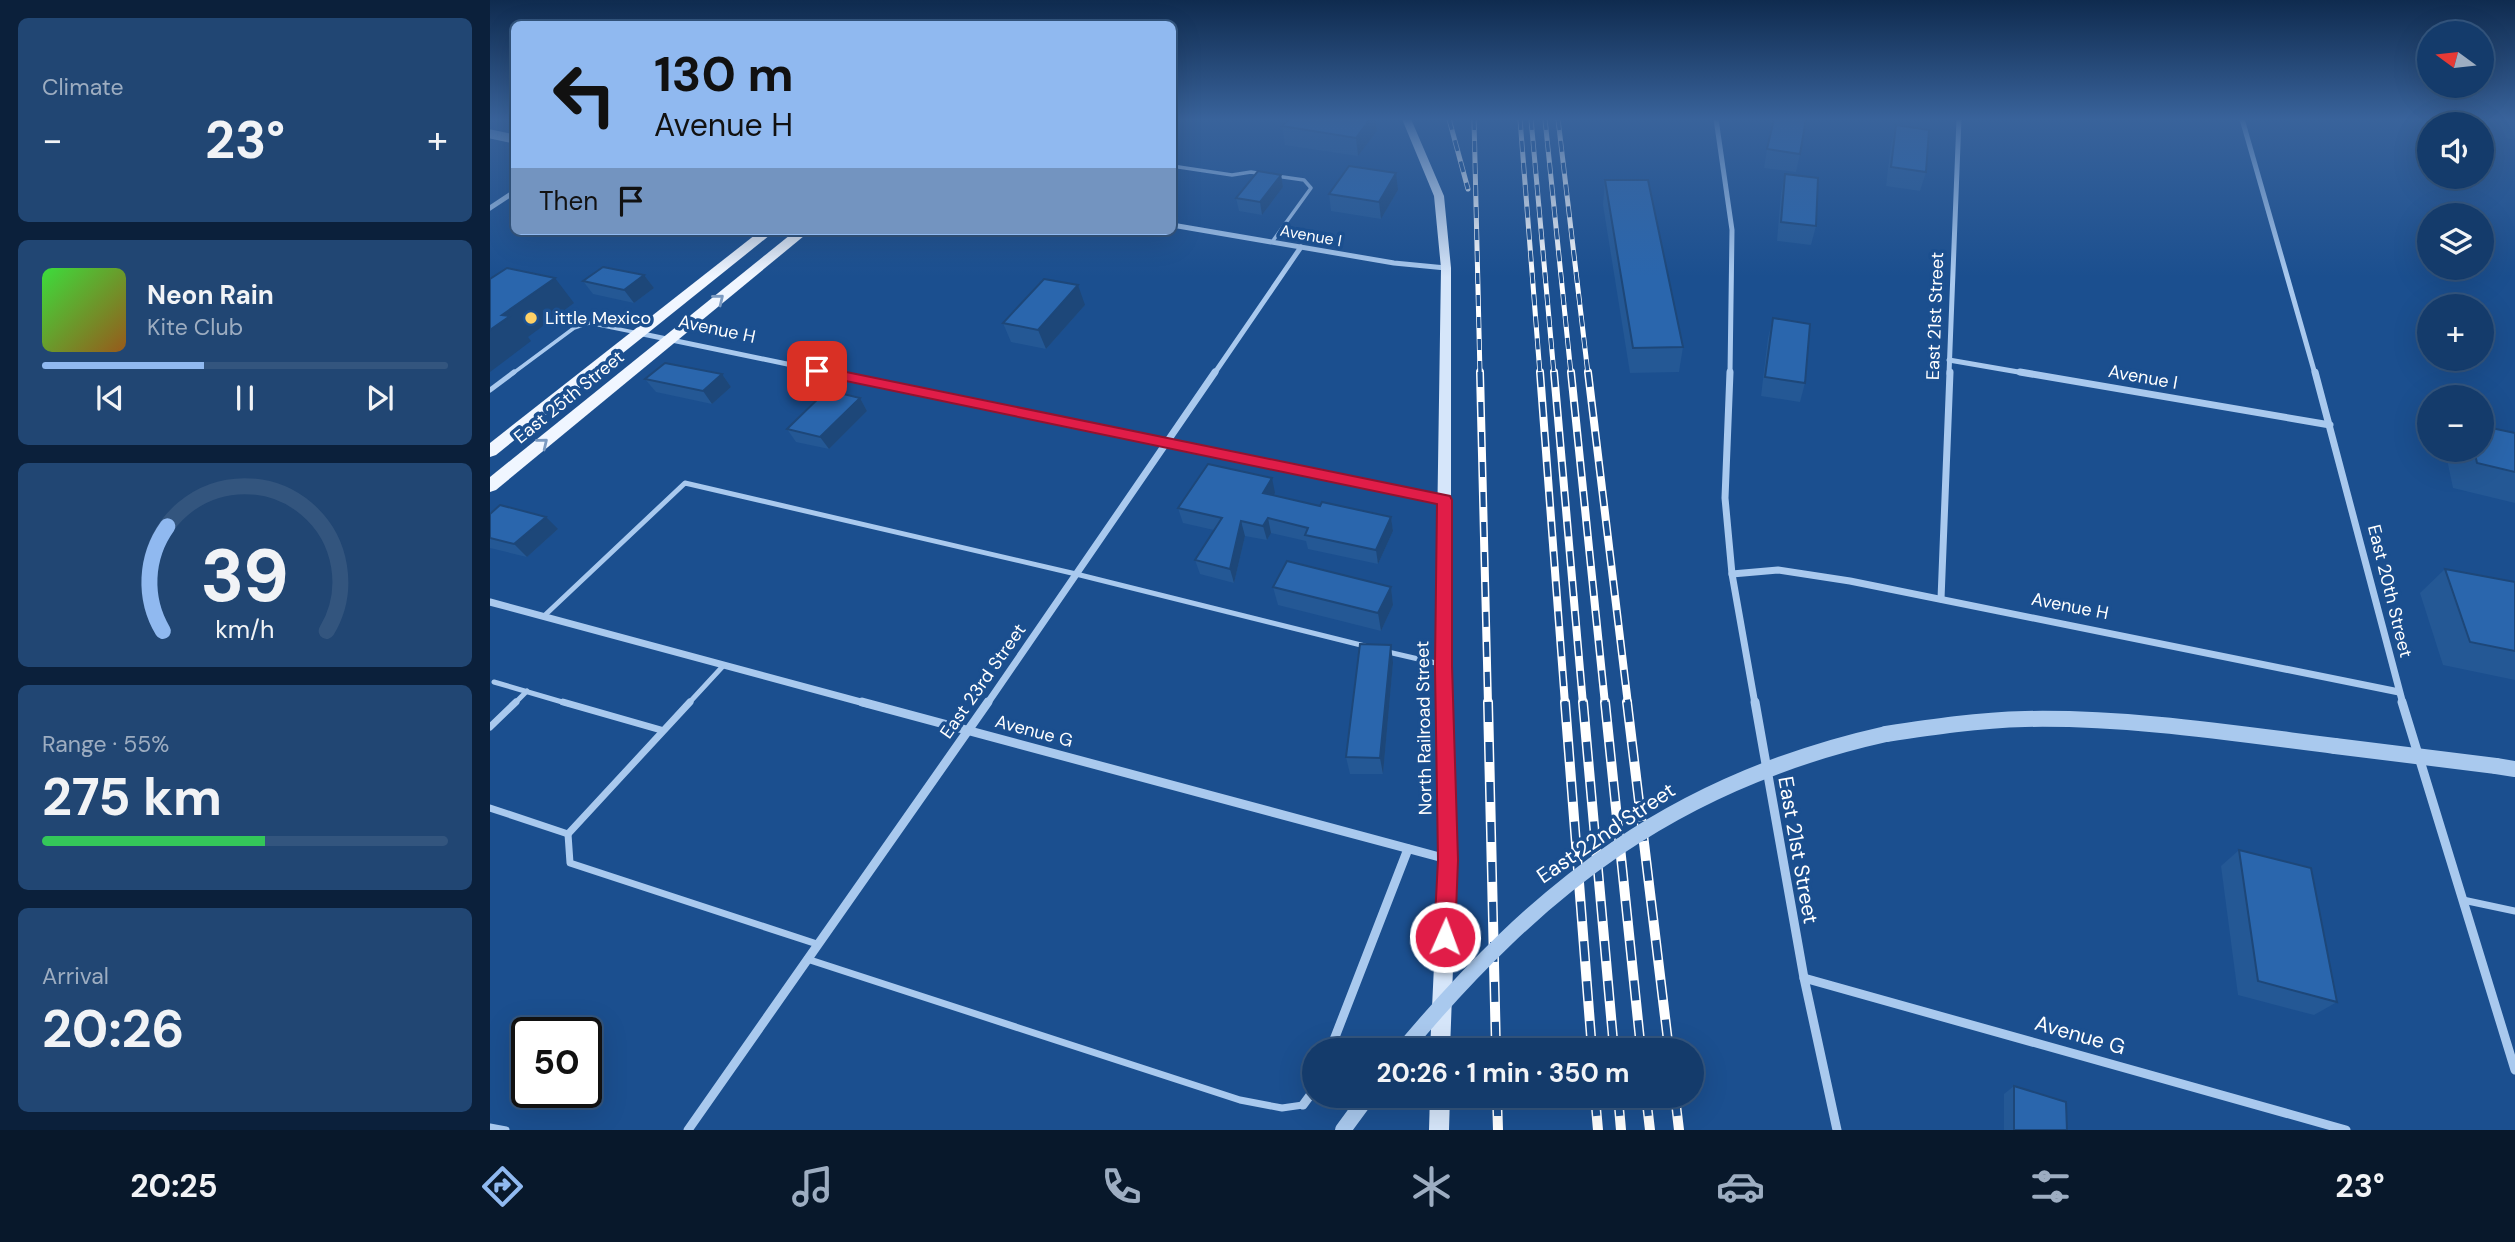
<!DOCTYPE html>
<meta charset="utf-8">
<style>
body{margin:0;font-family:"DM Sans",sans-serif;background:#214673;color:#f1f3f6;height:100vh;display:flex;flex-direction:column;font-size:26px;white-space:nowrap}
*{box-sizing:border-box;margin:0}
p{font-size:23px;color:#9dadc1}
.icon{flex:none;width:38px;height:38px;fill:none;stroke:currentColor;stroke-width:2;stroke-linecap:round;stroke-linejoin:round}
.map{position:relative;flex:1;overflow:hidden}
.panel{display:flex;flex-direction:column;gap:18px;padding:18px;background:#0b203b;width:490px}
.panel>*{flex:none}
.banner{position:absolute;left:21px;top:21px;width:665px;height:214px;border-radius:10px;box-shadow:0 7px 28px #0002,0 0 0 2px #33557e;background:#90b9f0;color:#111;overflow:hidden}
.needle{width:46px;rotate:285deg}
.fabs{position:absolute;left:1927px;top:21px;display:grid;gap:14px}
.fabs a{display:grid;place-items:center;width:77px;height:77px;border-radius:50%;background:#143b6b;box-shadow:0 7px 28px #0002,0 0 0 2px #33557e;font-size:35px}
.speed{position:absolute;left:21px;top:1017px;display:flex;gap:14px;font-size:35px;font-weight:700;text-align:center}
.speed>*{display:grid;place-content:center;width:91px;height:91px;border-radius:50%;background:#143b6b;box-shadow:0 7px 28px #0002,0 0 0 2px #33557e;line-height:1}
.speed .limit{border:4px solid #111;border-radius:10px;background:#fff;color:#111}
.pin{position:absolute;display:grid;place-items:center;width:60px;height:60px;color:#fff;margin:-30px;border-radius:14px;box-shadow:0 4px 10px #0006}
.me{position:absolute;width:77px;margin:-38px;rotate:2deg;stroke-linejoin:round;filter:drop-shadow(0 0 5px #0008)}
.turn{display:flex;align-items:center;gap:24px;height:147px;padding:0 28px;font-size:32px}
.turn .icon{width:91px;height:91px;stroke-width:2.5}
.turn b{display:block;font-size:49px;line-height:60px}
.then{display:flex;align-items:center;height:66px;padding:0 28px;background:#0003;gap:14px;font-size:26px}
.big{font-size:52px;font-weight:700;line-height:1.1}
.panel .card{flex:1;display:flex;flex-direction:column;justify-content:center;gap:10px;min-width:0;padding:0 24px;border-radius:10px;background:#214673}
.panel .dial{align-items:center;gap:0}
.dial svg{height:182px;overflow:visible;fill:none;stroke:#33557e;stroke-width:7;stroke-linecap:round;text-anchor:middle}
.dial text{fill:#f1f3f6;stroke:none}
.song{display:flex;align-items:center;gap:21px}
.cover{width:84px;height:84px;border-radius:10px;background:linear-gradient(135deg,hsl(120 70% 55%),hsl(30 70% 35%))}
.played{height:7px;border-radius:4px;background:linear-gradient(90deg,#90b9f0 40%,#33557e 40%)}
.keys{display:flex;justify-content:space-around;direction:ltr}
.heat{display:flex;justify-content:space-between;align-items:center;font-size:38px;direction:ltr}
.charge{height:10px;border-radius:5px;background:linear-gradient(90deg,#34c759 55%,#33557e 0)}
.trip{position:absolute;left:812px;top:1038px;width:402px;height:70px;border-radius:35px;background:#143b6b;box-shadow:0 7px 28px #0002,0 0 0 2px #33557e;font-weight:700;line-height:70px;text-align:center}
.tab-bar{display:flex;height:112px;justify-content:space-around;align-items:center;background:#08182b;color:#9dadc1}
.tab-bar .icon{width:49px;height:49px}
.tab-bar .current{color:#90b9f0}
.tab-bar b{font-size:32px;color:#f1f3f6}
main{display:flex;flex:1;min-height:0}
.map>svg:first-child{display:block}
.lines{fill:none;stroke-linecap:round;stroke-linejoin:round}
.service-far2{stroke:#a9c9ee;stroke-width:3.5}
.service-far1{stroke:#a9c9ee;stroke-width:5}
.service{stroke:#a9c9ee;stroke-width:7}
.minor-far2{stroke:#a9c9ee;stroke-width:5}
.minor-far1{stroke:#a9c9ee;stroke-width:7}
.minor{stroke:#a9c9ee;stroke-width:9}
.tertiary-far1{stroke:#a9c9ee;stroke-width:9}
.tertiary{stroke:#a9c9ee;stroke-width:16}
.secondary{fill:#d6e6fa;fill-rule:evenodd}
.primary{fill:#f0f6ff;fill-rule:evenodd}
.rail-far2-casing{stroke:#fff;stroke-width:5}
.rail-far1-casing{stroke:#fff;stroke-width:8}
.rail-casing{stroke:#fff;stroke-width:10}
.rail-far2{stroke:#1b4f8f;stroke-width:3.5;stroke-dasharray:11;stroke-linecap:butt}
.rail-far1{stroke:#1b4f8f;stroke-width:5;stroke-dasharray:15;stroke-linecap:butt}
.rail{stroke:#1b4f8f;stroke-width:7;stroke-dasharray:20;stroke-linecap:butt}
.tertiary-bridge{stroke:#a9c9ee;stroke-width:16}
.wall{fill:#245895}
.shaded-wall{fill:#1d4779}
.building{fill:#2a66ad;stroke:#1d4779;stroke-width:2}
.oneway{stroke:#7b9ac1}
.route{fill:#e11d48;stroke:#92132f;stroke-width:2}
.poi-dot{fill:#ffd166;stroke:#1b4f8f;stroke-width:2.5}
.labels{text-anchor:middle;stroke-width:7;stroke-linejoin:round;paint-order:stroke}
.far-street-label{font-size:16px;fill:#fff;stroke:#1b4f8f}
.street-label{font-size:18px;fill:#fff;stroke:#1b4f8f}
.poi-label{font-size:18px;fill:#fff;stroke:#1b4f8f;text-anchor:start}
.near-street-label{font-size:21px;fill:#fff;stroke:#1b4f8f}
</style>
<main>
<section class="panel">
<div class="card"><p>Climate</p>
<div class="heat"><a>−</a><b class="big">23°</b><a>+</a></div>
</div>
<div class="card">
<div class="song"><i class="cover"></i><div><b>Neon Rain</b><p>Kite Club</p></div></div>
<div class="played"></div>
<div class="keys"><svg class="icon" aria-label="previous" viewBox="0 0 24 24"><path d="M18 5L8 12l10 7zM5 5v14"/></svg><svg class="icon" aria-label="pause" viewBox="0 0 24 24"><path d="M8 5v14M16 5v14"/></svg><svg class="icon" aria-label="next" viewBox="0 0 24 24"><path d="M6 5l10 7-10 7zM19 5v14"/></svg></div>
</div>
<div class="card dial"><svg viewBox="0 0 100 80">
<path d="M14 69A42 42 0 1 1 86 69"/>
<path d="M14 69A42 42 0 0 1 16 23" stroke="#90b9f0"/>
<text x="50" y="56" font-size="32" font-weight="700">39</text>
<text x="50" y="72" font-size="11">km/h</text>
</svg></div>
<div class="card"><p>Range · 55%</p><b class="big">275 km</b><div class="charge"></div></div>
<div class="card"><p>Arrival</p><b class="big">20:26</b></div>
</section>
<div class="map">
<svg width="2025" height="1130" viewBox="0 0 2025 1130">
<rect width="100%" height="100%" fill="#1b4f8f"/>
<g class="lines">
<!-- service-far2 -->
<g class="service-far2">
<path d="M682,166l60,9 19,-3 12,2"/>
<path d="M782,242l39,-54 -7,-8 -28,-4"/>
<path d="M22,374l62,-46 15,-5 49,10"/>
</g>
<!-- service-far1 -->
<g class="service-far1">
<path d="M0,390l24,-18"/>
<path d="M54,616l141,-133 391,91 289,72"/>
<path d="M898,652l52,12"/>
<path d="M4,682l75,22"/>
<path d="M24,704l13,-13"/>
<path d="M198,704l36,-39"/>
</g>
<!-- service -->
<g class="service">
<path d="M73,702l98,28"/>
<path d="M0,727l26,-25"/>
<path d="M0,808l78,26 122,-132"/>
<path d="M78,834l2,29 247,81"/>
<path d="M1973,900l52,11"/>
<path d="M317,959l433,141 42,8 21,-3"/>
<path d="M0,1127l16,3"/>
</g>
<!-- minor-far2 -->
<g class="minor-far2">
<path d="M1226,119l16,111 -2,144"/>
<path d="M1752,119l73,255"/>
<path d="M0,208l24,-16"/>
<path d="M682,225l222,38 52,5"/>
<path d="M148,333l197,41"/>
<path d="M1459,360l81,14"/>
<path d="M724,374l87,-127"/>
<path d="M1459,374l10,-255"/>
</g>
<!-- minor-far1 -->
<g class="minor-far1">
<path d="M337,372l617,128"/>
<path d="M1240,372l-5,126 7,76 23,130"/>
<path d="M1530,372l310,53"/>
<path d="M1825,372l88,332"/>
<path d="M1242,574l46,-4 72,11 549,111"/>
<path d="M1451,599l9,-227"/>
<path d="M0,602l378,102"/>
<path d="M497,704l228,-332"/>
</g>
<!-- minor -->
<g class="minor">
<path d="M372,702l585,157"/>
<path d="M1265,702l49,276 33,152"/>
<path d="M1912,702l113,368"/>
<path d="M1314,978l542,152"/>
<path d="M840,1050l78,-201"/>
<path d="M813,1105l11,-15"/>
<path d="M198,1130l300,-428"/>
</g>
<!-- tertiary-far1 -->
<path class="tertiary-far1" d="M0,134l24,5"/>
<!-- tertiary -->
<g class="tertiary">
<path d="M1396,734c46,-7 92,-14 139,-15 104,-2 207,14 310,27"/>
<path d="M2006,766l19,3"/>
<path d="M853,1130l25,-34"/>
</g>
<!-- secondary -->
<g class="secondary">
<path d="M912,119h9l33,77 7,72v397l6,195 -7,190h-20l9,-190 -4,-195 6,-397 -7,-72z"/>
<path d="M940,1096h20l-1,34h-20z"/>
</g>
<!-- primary -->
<g class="primary">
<path d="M270,231h15l-279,224 -6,2v-14z"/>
<path d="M305,231h15l-314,259 -6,2v-15z"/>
</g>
<defs>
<g id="rail-far2">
<path d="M959,119l19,70"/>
<path d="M984,119l6,255"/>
<path d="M1030,119l20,255"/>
<path d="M1041,119l23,255"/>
<path d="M1055,119l26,255"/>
<path d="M1068,119l30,255"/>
</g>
<g id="rail-far1">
<path d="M990,372l8,332"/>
<path d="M1050,372l25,332"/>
<path d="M1064,372l29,332"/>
<path d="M1081,372l34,332"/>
<path d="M1098,372l40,332"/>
</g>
<g id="rail">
<path d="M998,702l8,348"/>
<path d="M1075,702l27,348"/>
<path d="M1093,702l31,348"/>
<path d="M1115,702l36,348"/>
<path d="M1137,702l42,348"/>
<path d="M1007,1096l1,34"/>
<path d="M1105,1096l3,34"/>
<path d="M1128,1096l3,34"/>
<path d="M1156,1096l4,34"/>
<path d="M1185,1096l4,34"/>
</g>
</defs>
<!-- rail-far2 casing -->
<use href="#rail-far2" class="rail-far2-casing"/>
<!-- rail-far1 casing -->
<use href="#rail-far1" class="rail-far1-casing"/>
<!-- rail casing -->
<use href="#rail" class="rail-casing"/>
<!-- rail-far2 -->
<use href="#rail-far2" class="rail-far2"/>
<!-- rail-far1 -->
<use href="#rail-far1" class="rail-far1"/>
<!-- rail -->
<use href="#rail" class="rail"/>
<!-- tertiary-bridge -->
<g class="tertiary-bridge">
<path d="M1845,746l161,20"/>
<path d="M913,1050c136,-163 272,-269 483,-316"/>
</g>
</g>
<!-- wall -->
<g class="wall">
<path d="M799,119h86l2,12 -19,25 -73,-11 -3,-19z"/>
<path d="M2008,119h17v21l-9,-2z"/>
<path d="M1406,125l30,47 -6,19 -34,-5 5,-42z"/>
<path d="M1277,149l33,5 -4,18 -32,-4z"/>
<path d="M1295,174l31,52 -5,19 -34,-4 4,-48z"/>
<path d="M791,175l2,12 -21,28 -23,-4 -3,-13z"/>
<path d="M1115,180l78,167 -4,25 -49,1 -27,-168z"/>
<path d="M908,190l-17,29 -50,-8 -2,-17z"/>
<path d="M154,275l10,13 -20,15 -41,-9 -10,-13z"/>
<path d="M595,305l-39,44 -35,-7 -8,-19z"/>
<path d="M1283,318l32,65 -5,19 -39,-6 7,-58z"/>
<path d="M232,374l9,13 -19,17 -56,-12 -11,-13z"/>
<path d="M370,398l7,13 -38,38 -33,-7 -9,-13z"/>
<path d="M2025,433v70l-62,-15 -8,-38h37z"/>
<path d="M785,493l-1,2 46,11 71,11 2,14 -15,33 -70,-15 -2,-8 -35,-8 -4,7 -22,-4 -11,47 -34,-9 -5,-14 19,-30 -31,-7 -5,-15z"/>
<path d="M0,514l68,15 -31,28 -37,-9z"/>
<path d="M1955,569l70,13v98l-72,-15 -23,-72z"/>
<path d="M783,587h118l2,18 -12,26 -103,-26z"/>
<path d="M903,663l-10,111h-33l-4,-17z"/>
<path d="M1749,850l98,152 -23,13 -76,-20 -17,-129z"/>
<path d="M1524,1086l53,44h-63v-36z"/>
</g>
<!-- shaded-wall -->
<g class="shaded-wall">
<path d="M880,119h5l2,12 -19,25 -2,-18z"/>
<path d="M906,173l2,17 -17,29 -2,-17z"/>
<path d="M791,175l2,12 -21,28 -2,-13z"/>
<path d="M154,275l10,13 -20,15 -10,-13z"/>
<path d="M65,278l19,25 -46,34 3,4 -41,31v-42l12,-15z"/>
<path d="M588,285l7,20 -39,44 -8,-19z"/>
<path d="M232,374l9,13 -19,17 -9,-13z"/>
<path d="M370,398l7,13 -38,38 -9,-12z"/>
<path d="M782,478l3,15 -8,14 -4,-14z"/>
<path d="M56,517l12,12 -31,28 -13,-13z"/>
<path d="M901,517l2,14 -15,33 -2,-14z"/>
<path d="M778,518l3,15 -4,7 -4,-14z"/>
<path d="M751,521l4,15 -11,47 -4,-14z"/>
<path d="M901,587l2,18 -12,26 -3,-18z"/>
<path d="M901,645l2,18 -10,111 -3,-16z"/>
</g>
<!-- building -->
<g class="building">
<path d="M799,119h81l-14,19 -74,-12z"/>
<path d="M1284,119h32l-6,35 -33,-5z"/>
<path d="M1406,125l33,5 -3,42 -35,-5z"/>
<path d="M859,166l47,7 -17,29 -50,-8z"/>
<path d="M768,171l23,4 -21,27 -24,-4z"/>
<path d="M1295,174l33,4 -2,48 -35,-4z"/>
<path d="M1115,180h43l35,167 -50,1z"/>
<path d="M113,267l41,8 -20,15 -41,-9z"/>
<path d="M17,268l48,10 -53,37 8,1 -20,14v-51z"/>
<path d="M554,279l34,6 -40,45 -35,-7z"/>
<path d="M1283,318l37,6 -5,59 -40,-6z"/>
<path d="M175,363l57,11 -19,17 -58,-12z"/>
<path d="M337,390l33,8 -40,39 -33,-8z"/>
<path d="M1992,426l33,7v39l-38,-9 -3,-13h8z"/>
<path d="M718,464l64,14 -9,15 57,13 2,-4 69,15 -15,33 -71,-15 3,-7 -40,-10 -5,8 -22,-5 -11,48 -35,-9 27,-42 -44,-10z"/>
<path d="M10,505l46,12 -32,27 -24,-6v-24z"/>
<path d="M797,561l104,26 -13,26 -105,-26z"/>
<path d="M1955,569l70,13v69l-45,-9z"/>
<path d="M870,644l31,1 -11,113 -34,-1z"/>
<path d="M1749,850l72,18 26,134 -79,-21z"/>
<path d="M1524,1086l52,16 1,28h-53z"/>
</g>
<!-- one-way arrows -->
<defs><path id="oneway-chevron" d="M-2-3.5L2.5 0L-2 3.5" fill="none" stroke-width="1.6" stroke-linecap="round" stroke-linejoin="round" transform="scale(1.75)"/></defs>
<g class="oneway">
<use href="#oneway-chevron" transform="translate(229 299) rotate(-39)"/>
<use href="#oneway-chevron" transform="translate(53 443) rotate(-39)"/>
</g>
<!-- sky -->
<linearGradient id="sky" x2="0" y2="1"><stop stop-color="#0f2b4f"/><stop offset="0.43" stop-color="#39639b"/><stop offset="1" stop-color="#39639b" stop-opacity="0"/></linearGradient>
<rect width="2025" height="277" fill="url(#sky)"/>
<!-- route -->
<path class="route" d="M327,366l633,130 2,4v166l6,194 -3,77 -3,7 -7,3 -8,-3 -3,-7 4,-77 -3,-194 2,-162 -625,-130v-6z"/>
<!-- markers -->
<circle class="poi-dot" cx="41" cy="318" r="7"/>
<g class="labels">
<!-- far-street labels -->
<g class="far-street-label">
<text transform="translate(821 235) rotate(10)" y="6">Avenue I</text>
</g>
<!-- street labels -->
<g class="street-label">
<text transform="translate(1445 316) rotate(-88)" y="6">East 21st Street</text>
<text transform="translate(227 329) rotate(12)" y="6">Avenue H</text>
<text transform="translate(1653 377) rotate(10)" y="6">Avenue I</text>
<text transform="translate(79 397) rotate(-39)" y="6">East 25th Street</text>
<text transform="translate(1900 591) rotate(76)" y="6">East 20th Street</text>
<text transform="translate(1580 606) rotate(11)" y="6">Avenue H</text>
<text transform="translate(493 681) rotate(-55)" y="6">East 23rd Street</text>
<text transform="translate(934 728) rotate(-91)" y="6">North Railroad Street</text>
<text transform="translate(544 731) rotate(15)" y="6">Avenue G</text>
</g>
<!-- poi labels -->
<g class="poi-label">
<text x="55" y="324">Little Mexico</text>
</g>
<!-- near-street labels -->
<g class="near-street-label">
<text transform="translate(1116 833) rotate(-34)" y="7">East 22nd Street</text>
<text transform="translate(1308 850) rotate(80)" y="7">East 21st Street</text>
<text transform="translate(1590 1035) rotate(16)" y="7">Avenue G</text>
</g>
</g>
</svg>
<div class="fabs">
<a><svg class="needle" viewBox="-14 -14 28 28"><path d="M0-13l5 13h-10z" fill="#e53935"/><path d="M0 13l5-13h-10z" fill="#9dadc1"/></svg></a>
<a><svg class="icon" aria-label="sound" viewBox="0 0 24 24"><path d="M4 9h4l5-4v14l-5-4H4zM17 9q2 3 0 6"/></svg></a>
<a><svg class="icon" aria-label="layers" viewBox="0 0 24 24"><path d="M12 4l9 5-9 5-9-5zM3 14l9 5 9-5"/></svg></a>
<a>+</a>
<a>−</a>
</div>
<div class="speed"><div class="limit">50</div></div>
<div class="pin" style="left:327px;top:371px;background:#d93025"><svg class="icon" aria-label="arrive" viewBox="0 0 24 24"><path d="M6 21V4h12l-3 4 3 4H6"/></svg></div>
<svg class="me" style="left:955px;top:937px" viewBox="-20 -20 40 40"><circle r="17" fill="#e11d48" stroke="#fff" stroke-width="3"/><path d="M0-11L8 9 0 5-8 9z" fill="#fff"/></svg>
<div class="trip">20:26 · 1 min · 350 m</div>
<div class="banner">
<div class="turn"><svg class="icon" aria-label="left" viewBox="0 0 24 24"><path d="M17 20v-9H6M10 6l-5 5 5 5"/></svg><div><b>130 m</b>Avenue H</div></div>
<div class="then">Then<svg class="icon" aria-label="arrive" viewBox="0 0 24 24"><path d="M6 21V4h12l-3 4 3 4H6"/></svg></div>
</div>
</div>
</main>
<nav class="tab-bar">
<b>20:25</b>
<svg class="icon current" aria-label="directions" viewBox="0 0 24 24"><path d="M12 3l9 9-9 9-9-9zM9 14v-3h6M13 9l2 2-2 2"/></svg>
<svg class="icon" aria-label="music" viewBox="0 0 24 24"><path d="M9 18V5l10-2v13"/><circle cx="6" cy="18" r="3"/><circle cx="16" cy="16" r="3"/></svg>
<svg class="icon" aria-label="phone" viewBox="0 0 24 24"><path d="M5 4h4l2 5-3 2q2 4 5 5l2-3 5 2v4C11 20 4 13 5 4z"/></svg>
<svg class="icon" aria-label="climate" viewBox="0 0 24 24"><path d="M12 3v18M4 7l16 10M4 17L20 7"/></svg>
<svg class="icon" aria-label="car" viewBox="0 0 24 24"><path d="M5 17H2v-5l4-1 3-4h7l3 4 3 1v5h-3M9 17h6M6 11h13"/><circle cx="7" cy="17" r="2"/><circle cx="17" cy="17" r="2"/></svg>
<svg class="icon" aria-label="filters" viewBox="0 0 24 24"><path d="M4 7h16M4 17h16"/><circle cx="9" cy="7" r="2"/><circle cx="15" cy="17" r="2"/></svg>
<b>23°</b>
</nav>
